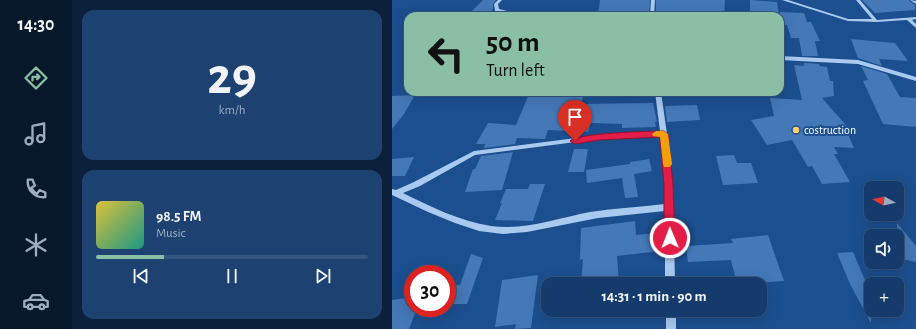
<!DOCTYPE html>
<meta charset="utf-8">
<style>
body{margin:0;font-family:"Alegreya Sans",sans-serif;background:#1d4271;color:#f1f3f6;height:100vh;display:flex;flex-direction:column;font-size:15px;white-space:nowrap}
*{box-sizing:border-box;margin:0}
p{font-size:13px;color:#9dadc1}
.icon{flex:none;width:22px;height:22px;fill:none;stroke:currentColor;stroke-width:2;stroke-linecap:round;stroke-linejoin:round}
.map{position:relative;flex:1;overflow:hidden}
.sheet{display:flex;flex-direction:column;gap:10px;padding:10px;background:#0b203b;width:320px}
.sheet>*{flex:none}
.hud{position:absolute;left:12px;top:12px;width:380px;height:84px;border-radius:12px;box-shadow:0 4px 16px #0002,0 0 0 1px #33557e;background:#8abfa5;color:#111;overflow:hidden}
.needle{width:26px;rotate:278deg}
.buttons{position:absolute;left:472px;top:181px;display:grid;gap:8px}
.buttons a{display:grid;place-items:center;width:40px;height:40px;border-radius:8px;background:#143b6b;box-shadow:0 4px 16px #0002,0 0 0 1px #33557e;font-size:20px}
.speed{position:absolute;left:12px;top:265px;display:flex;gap:8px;font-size:20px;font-weight:700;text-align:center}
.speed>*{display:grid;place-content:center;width:52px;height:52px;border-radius:50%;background:#143b6b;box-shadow:0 4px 16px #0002,0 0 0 1px #33557e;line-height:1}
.speed .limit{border:6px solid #d22;background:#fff;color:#111}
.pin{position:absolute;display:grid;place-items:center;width:34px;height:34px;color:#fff;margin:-41px -17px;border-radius:50% 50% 50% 0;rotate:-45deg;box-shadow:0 0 4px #0007}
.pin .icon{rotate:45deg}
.me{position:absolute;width:44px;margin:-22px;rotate:359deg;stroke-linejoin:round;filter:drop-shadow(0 0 3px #0008)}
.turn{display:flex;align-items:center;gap:14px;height:84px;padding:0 16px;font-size:18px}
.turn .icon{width:52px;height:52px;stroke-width:2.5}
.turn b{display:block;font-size:28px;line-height:34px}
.sheet .card{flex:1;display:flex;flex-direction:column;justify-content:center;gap:6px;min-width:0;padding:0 14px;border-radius:12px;background:#1d4271}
.sheet .dial{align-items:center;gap:0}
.dial b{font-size:52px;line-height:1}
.song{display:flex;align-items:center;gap:12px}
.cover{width:48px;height:48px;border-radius:6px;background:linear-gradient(135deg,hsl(50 70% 55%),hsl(170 70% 35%))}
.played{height:4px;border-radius:2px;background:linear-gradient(90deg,#8abfa5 25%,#33557e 25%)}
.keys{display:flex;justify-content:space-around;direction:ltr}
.trip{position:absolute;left:149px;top:277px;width:226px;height:40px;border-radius:12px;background:#143b6b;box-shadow:0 4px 16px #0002,0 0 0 1px #33557e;font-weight:700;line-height:40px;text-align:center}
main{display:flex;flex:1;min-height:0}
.tab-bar{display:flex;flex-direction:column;width:72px;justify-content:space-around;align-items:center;background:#08182b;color:#9dadc1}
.tab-bar .icon{width:28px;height:28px}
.tab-bar .on{color:#8abfa5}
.tab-bar b{font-size:18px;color:#f1f3f6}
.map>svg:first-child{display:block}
.building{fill:#4478b7}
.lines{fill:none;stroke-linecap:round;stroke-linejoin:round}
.minor{fill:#a9c9ee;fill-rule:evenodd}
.route{fill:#e11d48;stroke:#92132f}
.slow{fill:#f59e0b}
.poi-dot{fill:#ffd166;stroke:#1b4f8f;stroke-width:1.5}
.labels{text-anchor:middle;stroke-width:4;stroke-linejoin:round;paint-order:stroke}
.poi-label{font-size:12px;fill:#fff;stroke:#1b4f8f;text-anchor:start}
</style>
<main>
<nav class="tab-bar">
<b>14:30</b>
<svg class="icon on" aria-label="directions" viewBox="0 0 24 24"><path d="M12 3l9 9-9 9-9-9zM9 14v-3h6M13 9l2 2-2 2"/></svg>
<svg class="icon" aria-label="music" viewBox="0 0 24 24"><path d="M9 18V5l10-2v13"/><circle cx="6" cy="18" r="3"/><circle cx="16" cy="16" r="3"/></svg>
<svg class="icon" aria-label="phone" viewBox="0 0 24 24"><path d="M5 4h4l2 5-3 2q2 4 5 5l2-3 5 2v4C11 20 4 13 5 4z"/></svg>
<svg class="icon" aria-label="climate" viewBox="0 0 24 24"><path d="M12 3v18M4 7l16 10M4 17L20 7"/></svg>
<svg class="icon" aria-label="car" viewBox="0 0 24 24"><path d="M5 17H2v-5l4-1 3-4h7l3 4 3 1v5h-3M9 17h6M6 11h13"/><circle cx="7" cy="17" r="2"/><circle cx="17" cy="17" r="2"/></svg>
</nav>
<section class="sheet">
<div class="card dial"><b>29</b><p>km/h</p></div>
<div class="card">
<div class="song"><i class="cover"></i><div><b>98.5 FM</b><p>Music</p></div></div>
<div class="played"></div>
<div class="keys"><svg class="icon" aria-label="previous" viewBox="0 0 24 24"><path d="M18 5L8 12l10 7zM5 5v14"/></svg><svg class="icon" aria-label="pause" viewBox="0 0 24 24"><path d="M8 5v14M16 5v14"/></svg><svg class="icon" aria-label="next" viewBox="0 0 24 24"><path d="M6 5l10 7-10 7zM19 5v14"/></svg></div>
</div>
</section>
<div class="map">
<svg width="524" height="329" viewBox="0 0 524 329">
<rect width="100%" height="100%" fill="#1b4f8f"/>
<!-- building -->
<g class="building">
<path d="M91,0h13l-3,4v5l-5,7h-21z"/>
<path d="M208,0h50l-1,16h-51z"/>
<path d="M264,0h69l-1,16h-68z"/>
<path d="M358,0l27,2 2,14h-29z"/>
<path d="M470,0h47l6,5v5l-40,3z"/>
<path d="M388,12l24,1 3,9h4l9,19h-5l3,15h-16l-3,-18h-8l-4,-13h-7z"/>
<path d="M459,39l44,4 13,18 -29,-2 3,7 -24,-8z"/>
<path d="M412,63l15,1 1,2 7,1 3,14h3l1,15 -12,2 29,33 -4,1 7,16 -20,-1 4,7h-4l16,28 -28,2 -10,-18 -4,1 -16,-27 -25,5 -16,-25 23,-4 -4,-18 32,2 -8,-35 10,1z"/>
<path d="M469,66l26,8 13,23 16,1v29l-33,-3 -20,-43 5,-1z"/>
<path d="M160,92l32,1 -3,11 72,-1 4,19h-2l1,5 -34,1v-4l-31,-1 -3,9 -40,-2 -3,9 -28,-1 -2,6 -31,4 1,-4h-9l12,-21 28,2 13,-31h22z"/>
<path d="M23,95l-11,19 -12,15v-33z"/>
<path d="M305,105l3,15 -33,2 -2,-16z"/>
<path d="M182,149h14l-4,23h-16z"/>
<path d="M121,152l-11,38 -37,2 8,-23h2l6,-13z"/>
<path d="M342,155l3,8h14l7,20 -35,2 -7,-29z"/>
<path d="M22,157l-9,19h-13v-17z"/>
<path d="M257,159l3,12 -18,3 4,23 -13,1 -3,-20 -35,5 -1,-13 44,-6v-2z"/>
<path d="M138,184h15l-12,37 -38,-1 7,-17h-2l6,-14h22z"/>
<path d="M243,221l1,14 21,-2 3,18 -43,5 2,28h-38l2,-25 -3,1 1,-32z"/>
<path d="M505,223l19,23v16l-19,-4z"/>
<path d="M376,235l16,46 -47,3 -6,-24 -43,2 -2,-16 47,-3 -2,-4z"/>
<path d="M461,252l12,28 6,1v42l-21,-39 -13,-31z"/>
<path d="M79,254l12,4 -16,46h-20v-19h13z"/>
<path d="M146,275l-7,53 -16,1 1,-5 -21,3 7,-47z"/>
<path d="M21,297v11h4l-8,21h-17v-29z"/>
</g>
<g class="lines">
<!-- minor -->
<g class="minor">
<path d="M106,0h4l-4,4 1,5 28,7h-8l-24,-5 -1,-7z"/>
<path d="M259,0h4l-1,16h-4z"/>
<path d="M390,0h6l60,19h24l-16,-19h4l17,20 39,-3v2l-4,1 4,4v4l-9,-8 -31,2 -28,-1z"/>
<path d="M518,0l6,1v3z"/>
<path d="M388,56l78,4 58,17v4l-58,-17 -78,-4z"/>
<path d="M263,92h6l7,49 5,44 2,99h-10v-73l-67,7 -71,14 -24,2 -24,-3 -24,-8 -27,-11 -36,-17v-6l4,1 18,-8 60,-31 125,-16 61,-4zM269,135l4,50v19c-25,3 -50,4 -75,8 -32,6 -66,19 -99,14 -31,-5 -60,-19 -88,-33l17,-7 55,-31 124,-16z"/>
<rect x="274" y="310" width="10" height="19"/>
</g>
</g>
<!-- route -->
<path class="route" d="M272,131l4,3 5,51 2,53 -2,3 -3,1 -4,-1 -2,-3v-53l-4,-48 -61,3 -24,4 -5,-3c7,-8 80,-10 94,-10z"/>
<!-- slow -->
<path class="slow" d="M264,131h8l4,3 4,30 -2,3h-6l-1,-3 -3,-27 -7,-1 -1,-2z"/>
<!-- markers -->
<circle class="poi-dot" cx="404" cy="130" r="4"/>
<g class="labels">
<!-- poi labels -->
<g class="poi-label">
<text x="412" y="134">costruction</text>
</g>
</g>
</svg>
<div class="buttons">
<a><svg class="needle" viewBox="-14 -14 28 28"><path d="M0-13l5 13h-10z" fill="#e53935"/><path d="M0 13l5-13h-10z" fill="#9dadc1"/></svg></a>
<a><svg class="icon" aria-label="sound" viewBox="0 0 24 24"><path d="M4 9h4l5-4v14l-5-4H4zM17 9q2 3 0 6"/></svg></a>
<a>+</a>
</div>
<div class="speed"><div class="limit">30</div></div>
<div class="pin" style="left:183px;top:141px;background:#d93025"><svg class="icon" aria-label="arrive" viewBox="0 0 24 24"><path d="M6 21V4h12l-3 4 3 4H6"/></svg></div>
<svg class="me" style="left:278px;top:238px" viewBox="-20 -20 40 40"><circle r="17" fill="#e11d48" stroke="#fff" stroke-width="3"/><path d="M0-11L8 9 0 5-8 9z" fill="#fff"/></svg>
<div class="trip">14:31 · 1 min · 90 m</div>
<div class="hud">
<div class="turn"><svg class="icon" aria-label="left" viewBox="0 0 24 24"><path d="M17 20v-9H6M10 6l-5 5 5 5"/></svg><div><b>50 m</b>Turn left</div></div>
</div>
</div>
</main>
